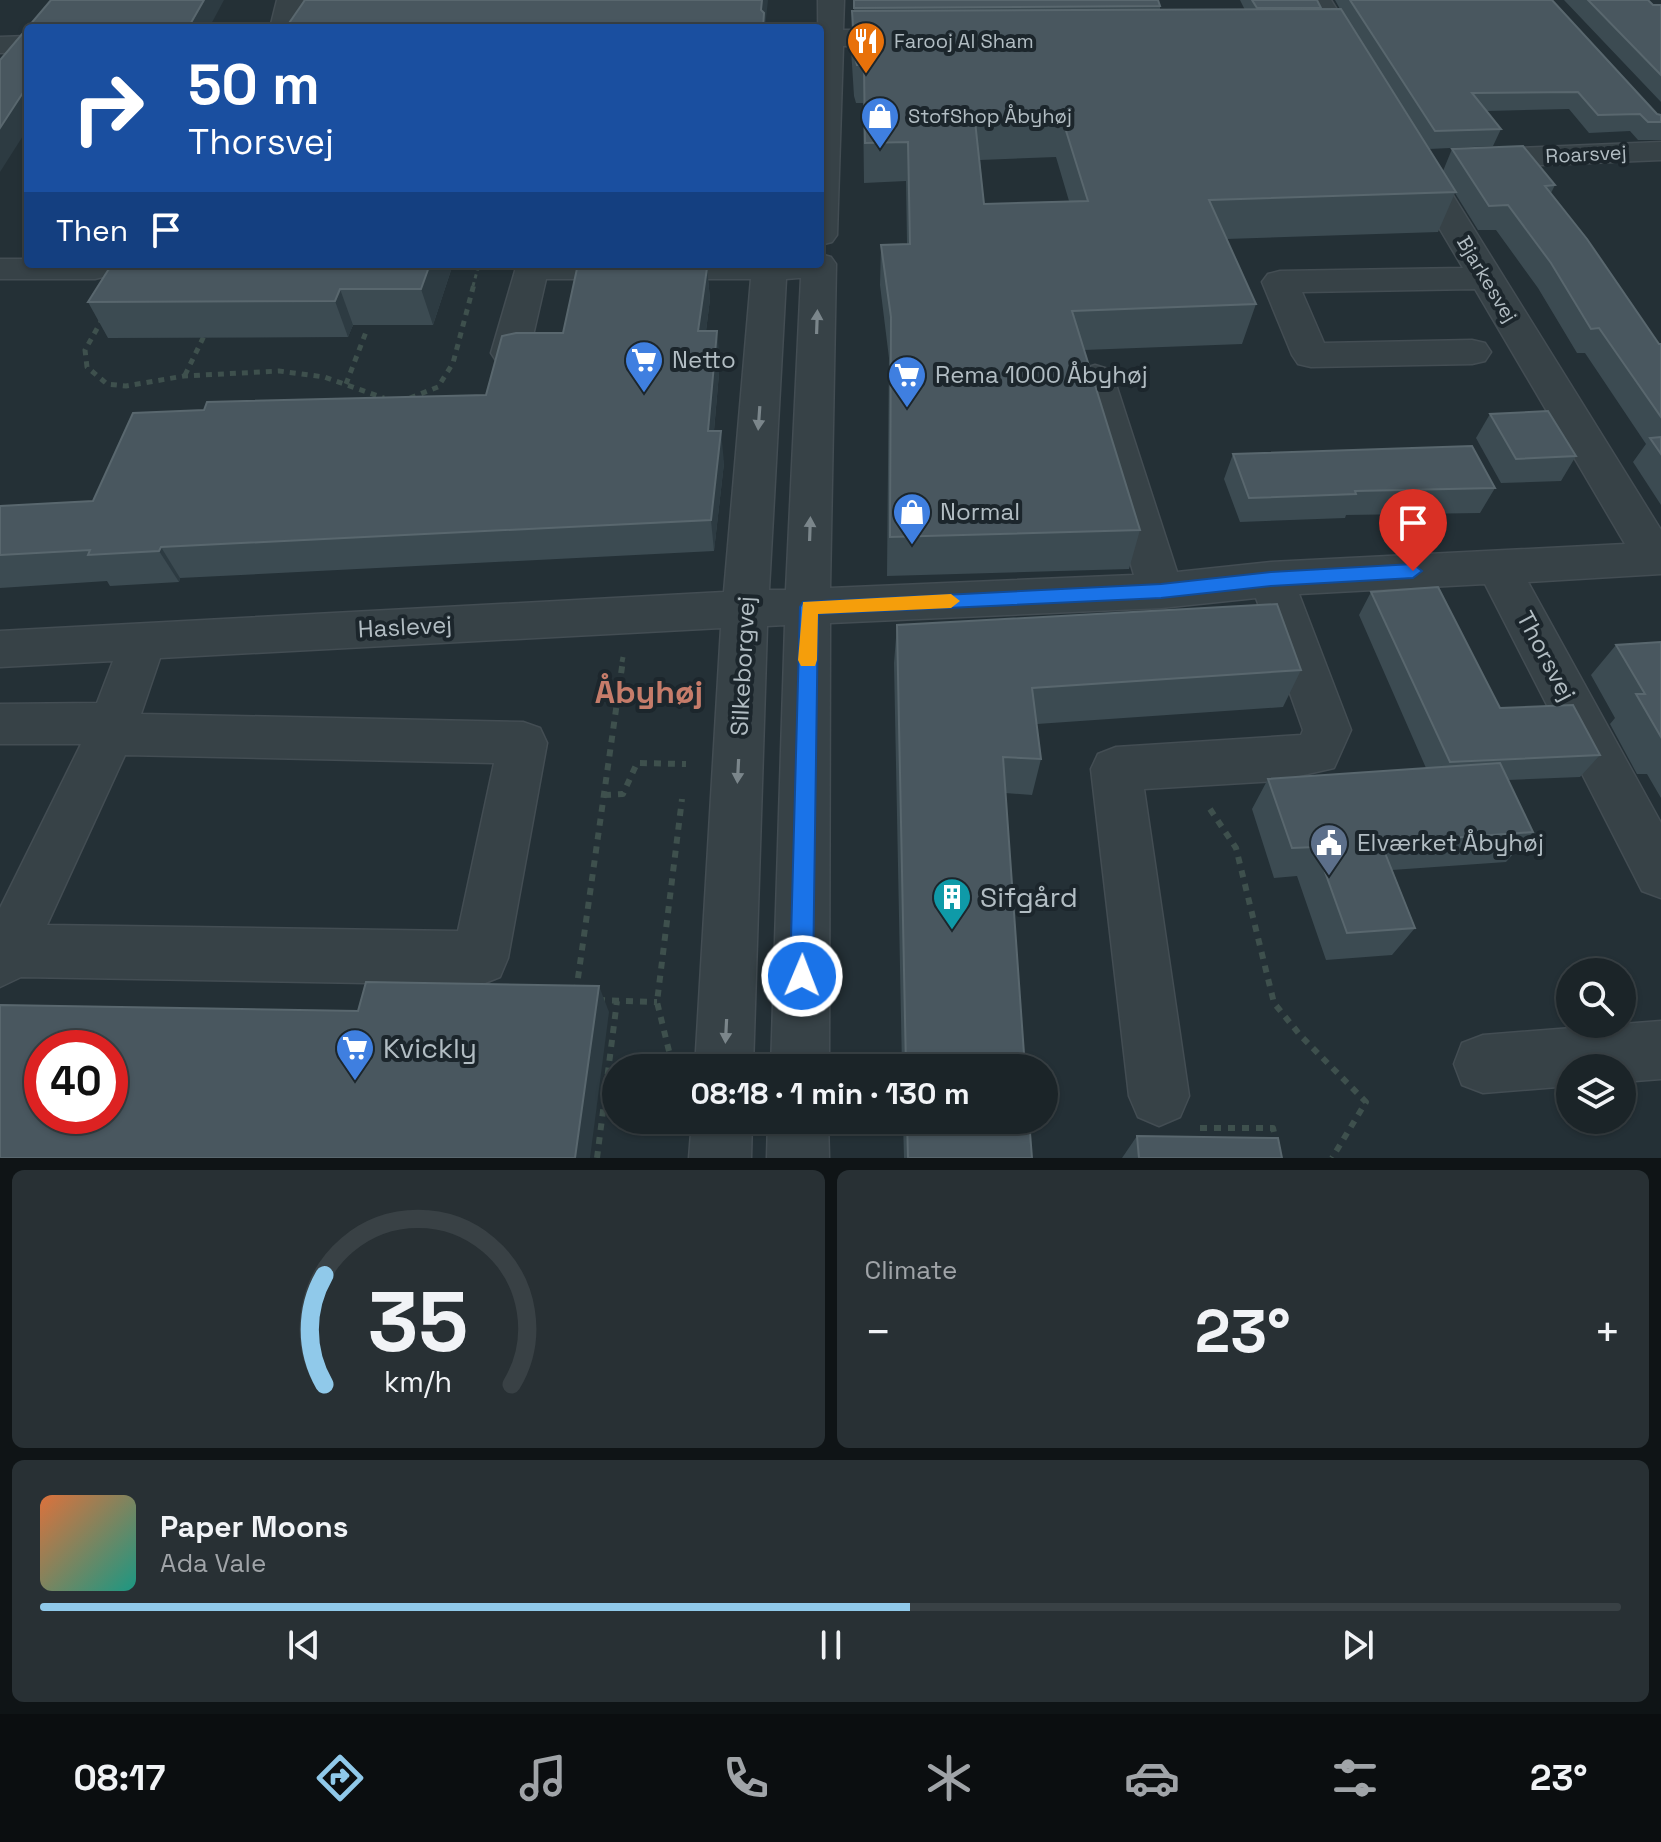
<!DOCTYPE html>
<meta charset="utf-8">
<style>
body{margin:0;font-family:"Space Grotesk",sans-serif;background:#283034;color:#f1f3f6;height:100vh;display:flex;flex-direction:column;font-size:30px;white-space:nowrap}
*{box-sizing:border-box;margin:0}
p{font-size:26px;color:#a0a4a8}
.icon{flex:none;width:44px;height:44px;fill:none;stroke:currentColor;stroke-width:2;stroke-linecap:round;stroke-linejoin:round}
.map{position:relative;height:1158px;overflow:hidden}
.drawer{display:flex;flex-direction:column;gap:12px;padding:12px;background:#0f1416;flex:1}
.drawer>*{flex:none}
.guide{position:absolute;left:24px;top:24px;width:800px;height:244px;border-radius:8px;box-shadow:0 2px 6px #0004,0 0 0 2px #394145;background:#1a4fa0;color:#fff;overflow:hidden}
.tools{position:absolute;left:1556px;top:958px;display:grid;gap:16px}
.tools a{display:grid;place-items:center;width:80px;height:80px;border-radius:50%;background:#1b2428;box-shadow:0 2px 6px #0004,0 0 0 2px #394145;font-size:40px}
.speed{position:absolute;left:24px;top:1030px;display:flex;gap:16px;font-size:40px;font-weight:700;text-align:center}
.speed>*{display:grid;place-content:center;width:104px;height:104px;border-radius:50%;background:#1b2428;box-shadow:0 2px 6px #0004,0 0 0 2px #394145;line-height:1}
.speed .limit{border:12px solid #d22;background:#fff;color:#111}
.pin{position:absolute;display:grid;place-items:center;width:68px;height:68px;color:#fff;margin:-82px -34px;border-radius:50% 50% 50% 0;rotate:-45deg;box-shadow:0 0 8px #0007}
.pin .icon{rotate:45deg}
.me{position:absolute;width:88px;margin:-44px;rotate:1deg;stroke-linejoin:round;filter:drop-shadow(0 0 6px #0008)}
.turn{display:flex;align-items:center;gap:28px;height:168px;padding:0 32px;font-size:36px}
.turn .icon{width:104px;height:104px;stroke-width:2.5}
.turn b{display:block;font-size:56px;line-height:68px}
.then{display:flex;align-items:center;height:76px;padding:0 32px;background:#0003;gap:16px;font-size:30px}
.big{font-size:60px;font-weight:600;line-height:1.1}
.drawer .card{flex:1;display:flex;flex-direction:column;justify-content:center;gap:12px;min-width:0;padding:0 28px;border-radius:12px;background:#283034}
.drawer .dial{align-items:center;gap:0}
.dial svg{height:208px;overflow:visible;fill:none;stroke:#394145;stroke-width:7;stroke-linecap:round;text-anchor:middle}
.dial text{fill:#f1f3f6;stroke:none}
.song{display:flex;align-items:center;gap:24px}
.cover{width:96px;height:96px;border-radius:12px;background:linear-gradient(135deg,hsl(20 70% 55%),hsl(170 70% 35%))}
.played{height:8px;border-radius:4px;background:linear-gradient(90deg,#90c9ea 55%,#394145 55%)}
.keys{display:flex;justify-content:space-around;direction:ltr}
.heat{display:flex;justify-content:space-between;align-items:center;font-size:44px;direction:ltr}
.drawer .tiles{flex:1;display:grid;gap:12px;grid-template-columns:1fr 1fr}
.card:last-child{grid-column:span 2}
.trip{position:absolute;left:602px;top:1054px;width:456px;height:80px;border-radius:40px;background:#1b2428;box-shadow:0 2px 6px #0004,0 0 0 2px #394145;font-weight:600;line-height:80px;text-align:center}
.dock{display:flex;height:128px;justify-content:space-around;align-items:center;background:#0b0e10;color:#a0a4a8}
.dock .icon{width:56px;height:56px}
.dock .on{color:#90c9ea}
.dock b{font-size:36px;color:#f1f3f6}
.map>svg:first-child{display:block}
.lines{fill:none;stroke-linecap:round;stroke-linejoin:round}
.minor-casing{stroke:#434d53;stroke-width:3}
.path-far2{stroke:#3e504d;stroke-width:3;stroke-dasharray:4 4;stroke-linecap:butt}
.path-far1{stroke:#3e504d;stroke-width:5;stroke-dasharray:6 6;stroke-linecap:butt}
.path{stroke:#3e504d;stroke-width:6;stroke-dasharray:7 7;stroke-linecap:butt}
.minor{fill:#374247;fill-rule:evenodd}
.wall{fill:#3c4b52;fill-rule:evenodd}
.shaded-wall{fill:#2d3b42}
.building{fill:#49575f;stroke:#59676e;stroke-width:2;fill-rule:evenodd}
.oneway{fill:#7b868b}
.route{fill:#1a73e8;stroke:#114b97;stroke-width:2}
.slow{fill:#f59e0b}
.labels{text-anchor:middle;stroke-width:8;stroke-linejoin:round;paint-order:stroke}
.far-poi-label{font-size:20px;fill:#b2bdc3;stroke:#1c262c;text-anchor:start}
.far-street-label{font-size:20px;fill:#b2bdc3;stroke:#1c262c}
.poi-label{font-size:24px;fill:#b2bdc3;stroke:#1c262c;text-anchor:start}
.street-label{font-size:24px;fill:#b2bdc3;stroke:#1c262c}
.near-poi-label{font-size:28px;fill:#b2bdc3;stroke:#1c262c;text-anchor:start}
.district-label{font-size:32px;font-weight:bold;fill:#c67c6a;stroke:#1c262c}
</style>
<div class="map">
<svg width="1661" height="1158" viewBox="0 0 1661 1158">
<rect width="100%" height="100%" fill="#243036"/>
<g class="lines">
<defs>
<g id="minor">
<path d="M277,0h26l-5,28h-28z"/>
<path d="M818,0h26l-1,30h67l10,2 4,6 -4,6 -10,2h-67l-6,189 -5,7 -12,3z"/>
<path d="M1305,0h26l37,60 -4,6 -10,3 -10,-3z"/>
<path d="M28,36v16l-28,1v-16z"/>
<path d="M1661,142v18l-191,8 -11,-2 -5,-7 5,-7 11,-2z"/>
<path d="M1415,151l11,2 5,7 230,370v44l-133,8 133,241v75l-19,-7 -157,-307 -186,10 52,136 -17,38 -57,13 -133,8 45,307 -9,21 -21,9 -21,-9 -9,-21 -38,-327 7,-15 18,-7 185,-12 2,-5 -47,-132 -95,10 -331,15 -1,445h-58l14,-443 -18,1 -14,442h-58l26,-440 -561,30 -19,56 382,8 17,6 7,15 -39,215 -8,19 -20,8 -459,-8 -21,10v-79l81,-164h-81v-40l97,-1 16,-42 -113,6v-36l724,-39 27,-313h-205l-17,74 -6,9 -13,3 -13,-3 -6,-9 26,-89h303v-10l11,3 5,7 -6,324 304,-13 -58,-197 6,-9 13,-4 13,4 6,9 63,194 94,-10 354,-18 -150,-255 -173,3 22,51 148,-3 13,3 6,9 -6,9 -13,3 -161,3 -13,-3 -6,-9 -30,-73 6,-8 12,-3 183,-3 -64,-108 5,-7zM798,278h3l-15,312h-17l17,-311zM125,755l369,8 -36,168 -411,-6z"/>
<path d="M0,259h28v5h88l-9,12 -12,3h-95z"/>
<path d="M1661,1021v58l-39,3v-14h-52v18l-87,7 -21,-8 -8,-21 8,-21 21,-8z"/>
<path d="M692,1120h60l-1,38h-62z"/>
<path d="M768,1120h60l1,38h-62z"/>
</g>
</defs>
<!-- minor casing -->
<use href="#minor" class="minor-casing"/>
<!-- path-far2 -->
<path class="path-far2" d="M473,286l6,-22"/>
<!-- path-far1 -->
<g class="path-far1">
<path d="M103,318l-18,32 2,17 20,17 19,2 58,-10 95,-5 45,6 60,21"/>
<path d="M185,375l20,-41"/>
<path d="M346,384l20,-52"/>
<path d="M410,398l28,-11 15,-24 21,-79"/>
<path d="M622,662l1,-5"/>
</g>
<!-- path -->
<g class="path">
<path d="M604,795l19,-1 14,-31 49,1"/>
<path d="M1210,809l26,39 38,155 26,32 66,67 -34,56"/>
<path d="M576,992l47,-332"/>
<path d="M598,1000l59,2"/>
<path d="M669,1051l-12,-49 25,-203"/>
<path d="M1200,1128h73l3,13"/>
<path d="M597,1158l20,-157"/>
</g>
<!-- minor -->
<use href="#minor" class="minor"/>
</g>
<!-- wall -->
<g class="wall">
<path d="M854,0l306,6v4h85l-5,-10h77l4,10 19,-1 -5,-9h217l105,114 4,1v25h-23l-8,-9 -41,2 -20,-24 -83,2 15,18 -8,17 -64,3 14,22 9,-22 103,36 -4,8 108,151h2v161l-28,-43 13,-18 -61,-91h-8l-39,-65 -42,-58h-18l-23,-37 -17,39 -212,7 30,65 -14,40 -158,6 56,180 -11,39 -242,7 2,-218 -9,-73 1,-40 26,-1 -1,-63 -42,2 -1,-80h-7l-2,-7 -3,-47 1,-38h2zM1056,157l13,44 -85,3 -4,-44z"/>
<path d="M1564,0h84l5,5h8v97z"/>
<path d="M112,264h341l-20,61h-80l-5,12 -240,1 -20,-36z"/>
<path d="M707,268l3,31 -4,32 14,31 -6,69 10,32 -10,88 -534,27 -1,4 -69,4 -3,-5 -107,7v-82l93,-5 111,-91 282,-15 77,-62z"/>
<path d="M1490,414l86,42 -15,25 -60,2 -25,-45z"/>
<path d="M1233,454l262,34 -15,25 -134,2 -1,3 -105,4 -16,-43z"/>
<path d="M1371,592l129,116 100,47 -20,22 -72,3 25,52 -27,30 -114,8 23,58 -23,27 -66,5 -29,-84 -23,2 -22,-69 16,-30 158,-11 -67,-153z"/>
<path d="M897,625l404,45 -18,37 -246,17 4,35 -9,36 -27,-2 20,275h-123l-8,-405z"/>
<path d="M1661,642v156l-14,-24h-10l-27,-50 5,-6 -24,-43 25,-30z"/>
<path d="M903,1120h126l3,38h-128z"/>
<path d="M1137,1136l145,22h-160z"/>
</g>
<!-- shaded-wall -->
<g class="shaded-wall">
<path d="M204,0h20l-15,28h-21z"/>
<path d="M762,0h6l-3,28h-4v-18z"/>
<path d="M28,85v43l-28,44v-44z"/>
<path d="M430,264h23l-20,61 -12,-36z"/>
<path d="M707,268l3,31 -8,64 -4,-32z"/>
<path d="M340,289l13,36 -5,12 -13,-36z"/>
<path d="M717,331l3,31 -9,101 -3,-32z"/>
<path d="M721,431l3,32 -10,88 -3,-31z"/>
<path d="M161,547l19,31 -1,4 -20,-31z"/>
<path d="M599,986l10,26 -19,146h-15z"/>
</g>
<!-- building -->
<g class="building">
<path d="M51,0h153l-16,28h-160v57l-28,43v-68z"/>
<path d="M305,0h457l-1,10 3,3 -1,15h-495l2,-2h17z"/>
<path d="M854,0h304l2,6 -306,2z"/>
<path d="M1252,0h65l4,8h-64z"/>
<path d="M1350,0h202l105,114 4,1v7h-13l-8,-8 -42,1 -20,-23 -106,1 29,36 -66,2z"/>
<path d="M1588,0h60l5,5h8v70z"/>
<path d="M1341,9l115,183 -247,8 47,104 -184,7 68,219 -250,7 1,-220 -10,-72 29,-1 -2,-102 -43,1 -1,-78h-7l-2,-8 -3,-46zM1062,118l26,83 -104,3 -9,-83z"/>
<path d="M1523,146l32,39 -10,1 42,53 72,105h2v73l-62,-89 -8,1 -40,-66 -43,-58 -19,1 -37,-57z"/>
<path d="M112,264h318l-9,25h-81l-5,12 -247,1z"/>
<path d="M578,264h121l8,4 -9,63h19l-9,100h13l-10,89 -550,27 -2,4 -71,4 2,-5 -90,5v-49l93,-5 40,-88 71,-3 3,-8 279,-7 16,-59 14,-3h47z"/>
<path d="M1548,411l28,45 -60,3 -26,-45z"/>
<path d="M1661,437v17l-11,-16z"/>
<path d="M1472,446l23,42 -140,3 1,3 -107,4 -16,-44z"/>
<path d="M1438,587l62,121 73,-3 27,50 -150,7 -79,-170z"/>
<path d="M1277,604l24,66 -269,18 9,71 -38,-2 22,311h-119l-9,-443z"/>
<path d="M1661,642v95l-25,-43h9l-29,-49z"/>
<path d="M1500,763l33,69 -152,11 34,85 -68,5 -31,-86 -24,1 -24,-69z"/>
<path d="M366,982l233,4 -24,172h-575v-153l358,6zM42,1048h68v68h-68z"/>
<path d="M907,1120h122l3,38h-124z"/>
<path d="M1137,1136l141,2 4,20h-143z"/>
</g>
<!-- one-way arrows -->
<defs><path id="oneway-solid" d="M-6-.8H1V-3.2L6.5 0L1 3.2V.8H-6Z" transform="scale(2)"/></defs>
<g class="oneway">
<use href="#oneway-solid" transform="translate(817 322) rotate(-88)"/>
<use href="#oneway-solid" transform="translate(759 418) rotate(94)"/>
<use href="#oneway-solid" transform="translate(810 529) rotate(-88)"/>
<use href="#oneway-solid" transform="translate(738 771) rotate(93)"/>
<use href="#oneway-solid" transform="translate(726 1031) rotate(93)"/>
</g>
<!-- route -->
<path class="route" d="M1413,564l9,7 -9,7 -142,8 -110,12 -343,16 -5,362 -3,8 -8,3 -9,-3 -3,-8 10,-369 3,-5 358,-18 110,-12z"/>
<!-- slow -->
<path class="slow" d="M951,594l9,7 -9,7 -133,6 -1,46 -2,6h-14l-3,-6 5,-58z"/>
<!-- icons -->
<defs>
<symbol id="restaurant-pin" viewBox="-11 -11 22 30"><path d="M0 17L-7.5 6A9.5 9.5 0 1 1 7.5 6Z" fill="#e8710a" stroke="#1c262c"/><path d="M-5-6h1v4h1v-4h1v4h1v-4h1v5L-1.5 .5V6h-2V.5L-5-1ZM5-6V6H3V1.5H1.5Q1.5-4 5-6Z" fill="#fff"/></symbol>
<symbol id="shop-pin" viewBox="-11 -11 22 30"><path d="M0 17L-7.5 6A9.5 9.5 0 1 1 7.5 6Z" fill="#3f7fe0" stroke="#1c262c"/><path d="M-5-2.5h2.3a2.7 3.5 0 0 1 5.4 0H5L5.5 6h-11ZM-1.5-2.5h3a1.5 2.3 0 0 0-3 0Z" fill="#fff"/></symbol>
<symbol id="supermarket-pin" viewBox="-11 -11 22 30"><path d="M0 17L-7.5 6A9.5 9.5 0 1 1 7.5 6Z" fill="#3f7fe0" stroke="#1c262c"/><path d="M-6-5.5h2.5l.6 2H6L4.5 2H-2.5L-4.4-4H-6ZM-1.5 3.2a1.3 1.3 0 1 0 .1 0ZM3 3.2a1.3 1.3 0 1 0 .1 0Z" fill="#fff"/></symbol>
<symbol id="civic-pin" viewBox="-11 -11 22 30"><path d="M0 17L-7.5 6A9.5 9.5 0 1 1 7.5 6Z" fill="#5c6f8a" stroke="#1c262c"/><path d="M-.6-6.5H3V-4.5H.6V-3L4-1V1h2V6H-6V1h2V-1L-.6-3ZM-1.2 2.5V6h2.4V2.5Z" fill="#fff"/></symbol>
<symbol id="building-pin" viewBox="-11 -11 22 30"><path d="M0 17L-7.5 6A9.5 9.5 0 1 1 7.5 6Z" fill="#0f9aa8" stroke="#1c262c"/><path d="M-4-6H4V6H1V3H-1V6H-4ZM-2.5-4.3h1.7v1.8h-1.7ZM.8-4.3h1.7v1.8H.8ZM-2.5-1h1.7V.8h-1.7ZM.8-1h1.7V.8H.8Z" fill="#fff"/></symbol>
</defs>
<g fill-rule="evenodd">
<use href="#restaurant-pin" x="844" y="19" width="44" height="60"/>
<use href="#shop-pin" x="858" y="94" width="44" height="60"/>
<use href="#supermarket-pin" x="622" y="338" width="44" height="60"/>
<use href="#supermarket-pin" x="885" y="353" width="44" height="60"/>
<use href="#shop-pin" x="890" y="490" width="44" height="60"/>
<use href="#civic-pin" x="1307" y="821" width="44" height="60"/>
<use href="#building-pin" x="930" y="875" width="44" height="60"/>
<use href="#supermarket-pin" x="333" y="1026" width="44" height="60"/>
</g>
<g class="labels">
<!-- far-poi labels -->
<g class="far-poi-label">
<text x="894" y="48">Farooj Al Sham</text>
<text x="908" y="123">StofShop Åbyhøj</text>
</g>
<!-- far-street labels -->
<g class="far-street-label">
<text transform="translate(1586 154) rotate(-3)" y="7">Roarsvej</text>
<text transform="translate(1487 279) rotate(59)" y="7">Bjarkesvej</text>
</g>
<!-- poi labels -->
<g class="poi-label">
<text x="672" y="368">Netto</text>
<text x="935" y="383">Rema 1000 Åbyhøj</text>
<text x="940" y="520">Normal</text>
<text x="1357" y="851">Elværket Åbyhøj</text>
</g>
<!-- street labels -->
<g class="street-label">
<text transform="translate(405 627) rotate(-3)" y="8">Haslevej</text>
<text transform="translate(1546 656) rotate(62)" y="8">Thorsvej</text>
<text transform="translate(743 666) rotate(-87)" y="8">Silkeborgvej</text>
</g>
<!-- near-poi labels -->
<g class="near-poi-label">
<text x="980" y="907">Sifgård</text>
<text x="383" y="1058">Kvickly</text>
</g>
<!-- district labels -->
<g class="district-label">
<text x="649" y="703">Åbyhøj</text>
</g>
</g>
</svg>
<div class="tools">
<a><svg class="icon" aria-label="search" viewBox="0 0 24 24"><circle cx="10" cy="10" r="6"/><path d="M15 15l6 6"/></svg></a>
<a><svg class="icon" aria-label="layers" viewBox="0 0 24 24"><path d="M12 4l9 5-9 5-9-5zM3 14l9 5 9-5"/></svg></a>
</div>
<div class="speed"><div class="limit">40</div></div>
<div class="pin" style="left:1413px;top:571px;background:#d93025"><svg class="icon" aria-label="arrive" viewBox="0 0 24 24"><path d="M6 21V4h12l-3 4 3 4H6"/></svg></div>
<svg class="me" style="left:802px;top:976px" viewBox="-20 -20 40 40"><circle r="17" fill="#1a73e8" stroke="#fff" stroke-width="3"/><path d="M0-11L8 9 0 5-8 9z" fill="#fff"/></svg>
<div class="trip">08:18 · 1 min · 130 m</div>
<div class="guide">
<div class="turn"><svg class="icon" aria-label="right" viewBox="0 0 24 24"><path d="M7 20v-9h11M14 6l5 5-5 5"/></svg><div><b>50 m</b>Thorsvej</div></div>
<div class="then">Then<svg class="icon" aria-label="arrive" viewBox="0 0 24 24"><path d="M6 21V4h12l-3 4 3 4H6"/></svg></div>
</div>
</div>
<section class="drawer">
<div class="tiles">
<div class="card dial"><svg viewBox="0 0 100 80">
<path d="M14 69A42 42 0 1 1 86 69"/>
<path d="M14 69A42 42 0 0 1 14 27" stroke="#90c9ea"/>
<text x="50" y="56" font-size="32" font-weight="700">35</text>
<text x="50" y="72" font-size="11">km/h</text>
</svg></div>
<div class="card"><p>Climate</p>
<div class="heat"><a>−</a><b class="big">23°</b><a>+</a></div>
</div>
<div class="card">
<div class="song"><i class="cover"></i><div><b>Paper Moons</b><p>Ada Vale</p></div></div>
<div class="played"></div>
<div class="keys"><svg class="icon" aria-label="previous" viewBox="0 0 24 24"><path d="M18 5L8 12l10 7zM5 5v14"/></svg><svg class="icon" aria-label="pause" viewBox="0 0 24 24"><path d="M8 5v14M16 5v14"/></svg><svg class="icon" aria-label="next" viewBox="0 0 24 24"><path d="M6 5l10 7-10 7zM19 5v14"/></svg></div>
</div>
</div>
</section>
<nav class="dock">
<b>08:17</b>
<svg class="icon on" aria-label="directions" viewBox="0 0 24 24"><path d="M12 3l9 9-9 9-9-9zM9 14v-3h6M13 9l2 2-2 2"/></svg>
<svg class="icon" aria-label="music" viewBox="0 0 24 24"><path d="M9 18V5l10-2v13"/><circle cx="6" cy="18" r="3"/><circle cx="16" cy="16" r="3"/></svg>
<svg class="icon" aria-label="phone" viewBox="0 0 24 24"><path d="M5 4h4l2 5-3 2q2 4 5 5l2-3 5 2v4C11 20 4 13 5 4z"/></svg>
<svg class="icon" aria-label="climate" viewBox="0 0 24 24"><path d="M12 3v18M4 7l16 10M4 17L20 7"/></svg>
<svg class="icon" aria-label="car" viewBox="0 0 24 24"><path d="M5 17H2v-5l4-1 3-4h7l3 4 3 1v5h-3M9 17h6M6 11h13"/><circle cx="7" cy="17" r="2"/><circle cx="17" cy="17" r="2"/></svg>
<svg class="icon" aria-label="filters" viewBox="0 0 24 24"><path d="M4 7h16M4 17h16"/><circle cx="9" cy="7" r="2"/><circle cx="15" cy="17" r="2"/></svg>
<b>23°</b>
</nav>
